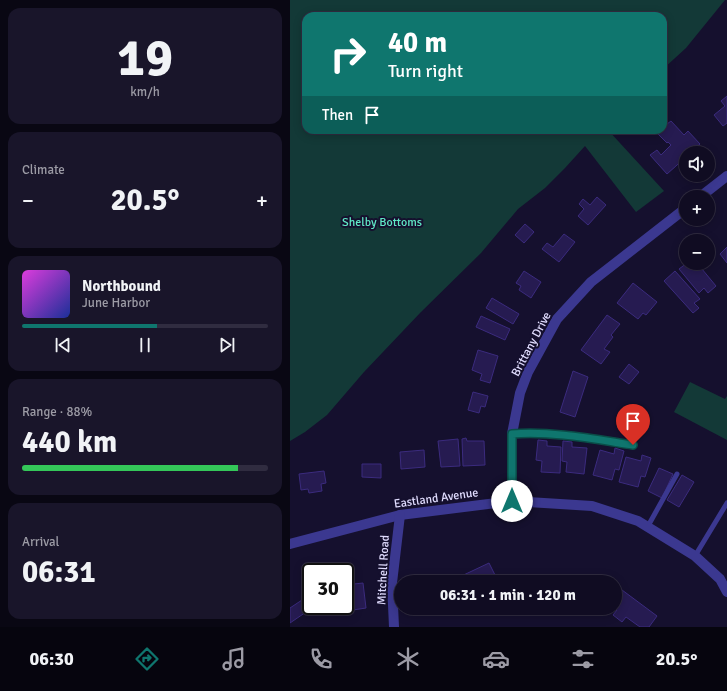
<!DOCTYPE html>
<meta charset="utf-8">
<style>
body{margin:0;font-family:Signika,sans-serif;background:#19152a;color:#f1f3f6;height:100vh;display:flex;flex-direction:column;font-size:15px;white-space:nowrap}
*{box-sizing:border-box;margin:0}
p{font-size:13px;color:#9c9ba5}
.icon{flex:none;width:22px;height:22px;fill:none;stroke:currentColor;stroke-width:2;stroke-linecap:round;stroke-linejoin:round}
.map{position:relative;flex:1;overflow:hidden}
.sheet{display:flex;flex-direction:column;gap:8px;padding:8px;background:#090713;width:290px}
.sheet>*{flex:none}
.top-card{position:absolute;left:12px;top:12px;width:365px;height:122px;border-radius:12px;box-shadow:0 2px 10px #0003,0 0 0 1px #302c40;background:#0f766e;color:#fff;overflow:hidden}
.fabs{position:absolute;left:389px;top:146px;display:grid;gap:8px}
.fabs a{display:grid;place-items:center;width:36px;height:36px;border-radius:50%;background:#100c22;box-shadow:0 2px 10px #0003,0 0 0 1px #302c40;font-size:20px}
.speed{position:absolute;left:12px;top:563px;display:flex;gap:8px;font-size:20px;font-weight:700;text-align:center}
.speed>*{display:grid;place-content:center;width:52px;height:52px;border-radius:50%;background:#100c22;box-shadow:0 2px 10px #0003,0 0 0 1px #302c40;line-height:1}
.speed .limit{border:2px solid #111;border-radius:6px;background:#fff;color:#111}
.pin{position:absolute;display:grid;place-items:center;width:34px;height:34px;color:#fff;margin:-41px -17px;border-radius:50% 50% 50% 0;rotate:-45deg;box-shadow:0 0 4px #0007}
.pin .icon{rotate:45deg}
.me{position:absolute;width:44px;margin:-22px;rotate:0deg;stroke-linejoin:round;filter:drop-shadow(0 0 3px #0008)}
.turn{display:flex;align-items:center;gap:14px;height:84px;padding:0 20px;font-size:18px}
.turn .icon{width:52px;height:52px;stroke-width:2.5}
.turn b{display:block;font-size:28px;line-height:34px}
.then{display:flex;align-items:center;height:38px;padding:0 20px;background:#0003;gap:8px;font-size:15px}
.big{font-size:30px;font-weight:800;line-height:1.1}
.sheet .tile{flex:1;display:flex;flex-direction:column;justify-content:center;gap:6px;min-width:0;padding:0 14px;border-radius:12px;background:#19152a}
.sheet .dial{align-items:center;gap:0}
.dial b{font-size:52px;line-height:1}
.song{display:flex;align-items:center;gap:12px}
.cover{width:48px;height:48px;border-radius:6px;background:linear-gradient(135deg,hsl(300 70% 55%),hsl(230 70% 35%))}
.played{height:4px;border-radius:2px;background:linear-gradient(90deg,#0f766e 55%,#302c40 55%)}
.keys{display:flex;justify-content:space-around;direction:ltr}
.heat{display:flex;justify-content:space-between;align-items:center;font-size:22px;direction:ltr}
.charge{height:6px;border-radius:3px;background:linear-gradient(90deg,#34c759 88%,#302c40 0)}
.trip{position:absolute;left:104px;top:575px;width:228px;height:40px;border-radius:20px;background:#100c22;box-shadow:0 2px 10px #0003,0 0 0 1px #302c40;font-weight:800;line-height:40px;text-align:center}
.tab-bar{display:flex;height:64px;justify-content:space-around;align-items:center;background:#06050e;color:#9c9ba5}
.tab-bar .icon{width:28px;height:28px}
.tab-bar .on{color:#0f766e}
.tab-bar b{font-size:18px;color:#f1f3f6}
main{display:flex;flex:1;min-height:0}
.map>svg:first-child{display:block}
.green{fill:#133937}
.building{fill:#261b51;stroke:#3b2b7e}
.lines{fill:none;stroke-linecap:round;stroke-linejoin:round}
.service{stroke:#3b3890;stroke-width:5}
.minor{stroke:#3b3890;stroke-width:10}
.route-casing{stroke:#0a4d48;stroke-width:10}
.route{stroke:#0f766e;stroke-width:7}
.labels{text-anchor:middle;stroke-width:4;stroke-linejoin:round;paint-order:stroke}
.park-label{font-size:12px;fill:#60e9c6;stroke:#15102e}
.street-label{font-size:12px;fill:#e1ddff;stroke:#15102e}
</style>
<main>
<section class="sheet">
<div class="tile dial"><b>19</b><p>km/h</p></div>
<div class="tile"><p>Climate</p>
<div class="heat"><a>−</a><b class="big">20.5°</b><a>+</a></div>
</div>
<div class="tile">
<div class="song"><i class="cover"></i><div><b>Northbound</b><p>June Harbor</p></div></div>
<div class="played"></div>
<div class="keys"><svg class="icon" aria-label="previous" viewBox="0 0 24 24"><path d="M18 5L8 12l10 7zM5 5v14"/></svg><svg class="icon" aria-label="pause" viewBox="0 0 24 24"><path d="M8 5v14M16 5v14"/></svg><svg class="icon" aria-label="next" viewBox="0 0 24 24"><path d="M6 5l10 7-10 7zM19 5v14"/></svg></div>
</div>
<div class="tile"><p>Range · 88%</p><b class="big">440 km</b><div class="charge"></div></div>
<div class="tile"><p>Arrival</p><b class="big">06:31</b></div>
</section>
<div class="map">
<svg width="437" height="627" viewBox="0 0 437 627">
<rect width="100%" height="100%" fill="#15102e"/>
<!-- green -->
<g class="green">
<path d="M0,0h435l-39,48 -23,21v-53h-357v114h302l56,61 -28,21 -51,-66 -20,22 -20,20 -27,21 -37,44 -61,60 -56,59 -37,43 -22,17 -15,9z"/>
<path d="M400,382l35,17 2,-3v44l-53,-28z"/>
</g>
<!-- building -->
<g class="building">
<path d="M437,96v27l-4,3 -9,-11 11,-9 -4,-5z"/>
<path d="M381,121l13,14 4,-4 12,13 -10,9h-4v4l-19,17 -17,-19 7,-5 4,5 10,-10 -3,-3 -1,1 -10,-10 3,-3h3v-3z"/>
<path d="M307,197l9,8 -18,20 -10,-9 6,-7 -5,-5 4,-5 7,6z"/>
<path d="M235,224l9,8 -10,11 -9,-8z"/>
<path d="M274,234l11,8 -16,20 -17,-13 5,-6 6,4z"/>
<path d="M437,247v16l-7,-9z"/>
<path d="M397,263h10l19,23 -8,7 -4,-5 -5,5 -20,-24z"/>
<path d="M234,271l17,11 -10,16 -12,-8 2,-4 -5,-3z"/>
<path d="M385,271l25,28 -6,4 5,5 -6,5 -29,-32z"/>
<path d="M343,283l24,19 -11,13 -3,-2 -5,6 -21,-16z"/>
<path d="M202,298l27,16 -6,10 -27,-16z"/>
<path d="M317,315l13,9 -9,11 2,2 -9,12 6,3 -9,12 -20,-14z"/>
<path d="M191,316l29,13 -5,11 -29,-13z"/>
<path d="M188,350l20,6 -8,27 -10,-3 2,-6 -10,-4z"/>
<path d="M339,364l10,8 -10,12 -10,-7z"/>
<path d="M283,371l15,6 -13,40 -15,-5z"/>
<path d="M183,392l15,4 -3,11 -4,-1 -2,7 -11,-3z"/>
<path d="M176,438l1,3h17l1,24 -22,1 -1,-27z"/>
<path d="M168,439l2,27 -19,1 -3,-26z"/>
<path d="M248,440l9,1v5l14,1 -1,26 -19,-1 1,-11 -6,-1z"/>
<path d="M273,441l9,1v5l15,1 -3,26 -18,-2 1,-10 -5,-1z"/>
<path d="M325,448l9,3 -5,19 -4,-1 -3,11 -19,-5 7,-25 14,4z"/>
<path d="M134,450l1,17 -24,2 -1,-17z"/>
<path d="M352,455l9,3 -6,19 -4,-1 -3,11 -19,-5 7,-25 15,4z"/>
<path d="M72,464h19v14l-19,-1z"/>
<path d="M369,468l14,6 -11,24 -14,-7z"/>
<path d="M34,471l2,12 -5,1 1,7 -13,2 -1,-4 -7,1 -2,-16z"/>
<path d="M392,475l12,7 -15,25 -12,-7z"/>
<path d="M199,563l6,12 -10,5 1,2h-32l-1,-2z"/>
<path d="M73,583l3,25 -13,2 -1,-10 -7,1v-16z"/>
<path d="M328,587l39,29 -8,11h-9l-14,-10 -4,5 -9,-7 4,-5 -2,-2v-18z"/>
<path d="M12,600l7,10 -19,13v-15z"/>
</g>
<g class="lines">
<!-- service -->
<g class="service">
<path d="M222,434c40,-3 81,4 121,11"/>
<path d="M358,526l29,-52"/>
<path d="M405,556l32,-53"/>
</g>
<!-- minor -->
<g class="minor">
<path d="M410,197l27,-21"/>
<path d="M222,501v-67l8,-41 8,-21 29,-53 34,-37 95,-74"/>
<path d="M0,544l110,-29 112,-14 80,5 46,15 57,35 25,23 7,13"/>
<path d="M104,627l-2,-44 8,-68"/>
</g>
</g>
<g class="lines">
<defs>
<path id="route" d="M222,501v-67c41,-3 81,5 121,11"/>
</defs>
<!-- route casing -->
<use href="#route" class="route-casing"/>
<!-- route -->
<use href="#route" class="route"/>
</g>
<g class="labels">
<!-- park labels -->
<g class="park-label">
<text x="92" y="226">Shelby Bottoms</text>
</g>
<!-- street labels -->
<g class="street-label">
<text transform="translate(241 344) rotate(-62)" y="4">Brittany Drive</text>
<text transform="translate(146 498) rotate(-8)" y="4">Eastland Avenue</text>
<text transform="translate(93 570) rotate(-87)" y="4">Mitchell Road</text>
</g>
</g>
</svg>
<div class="fabs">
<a><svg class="icon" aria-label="sound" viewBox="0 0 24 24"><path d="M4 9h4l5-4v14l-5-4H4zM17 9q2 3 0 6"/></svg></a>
<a>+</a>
<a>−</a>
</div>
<div class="speed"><div class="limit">30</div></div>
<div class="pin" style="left:343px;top:445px;background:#d93025"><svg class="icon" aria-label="arrive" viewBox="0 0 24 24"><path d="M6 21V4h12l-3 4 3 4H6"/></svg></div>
<svg class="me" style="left:222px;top:501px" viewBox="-20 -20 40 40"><circle r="19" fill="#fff"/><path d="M0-13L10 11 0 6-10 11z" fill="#0f766e"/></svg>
<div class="trip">06:31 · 1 min · 120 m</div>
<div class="top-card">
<div class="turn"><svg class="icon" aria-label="right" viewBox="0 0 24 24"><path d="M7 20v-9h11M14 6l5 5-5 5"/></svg><div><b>40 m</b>Turn right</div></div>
<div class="then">Then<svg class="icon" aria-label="arrive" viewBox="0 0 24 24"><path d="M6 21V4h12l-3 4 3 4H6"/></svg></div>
</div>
</div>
</main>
<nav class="tab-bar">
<b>06:30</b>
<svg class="icon on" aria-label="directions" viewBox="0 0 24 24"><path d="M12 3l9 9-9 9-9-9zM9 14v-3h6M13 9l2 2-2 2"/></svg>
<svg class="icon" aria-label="music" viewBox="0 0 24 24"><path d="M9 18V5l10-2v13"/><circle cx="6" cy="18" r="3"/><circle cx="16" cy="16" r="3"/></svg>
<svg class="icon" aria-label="phone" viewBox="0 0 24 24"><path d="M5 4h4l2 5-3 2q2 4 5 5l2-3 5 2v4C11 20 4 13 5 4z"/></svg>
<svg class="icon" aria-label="climate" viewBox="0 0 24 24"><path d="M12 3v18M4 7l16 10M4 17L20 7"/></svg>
<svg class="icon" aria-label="car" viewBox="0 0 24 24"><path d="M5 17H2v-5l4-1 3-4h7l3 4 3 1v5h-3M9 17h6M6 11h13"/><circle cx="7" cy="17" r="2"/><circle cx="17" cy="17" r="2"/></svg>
<svg class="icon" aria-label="filters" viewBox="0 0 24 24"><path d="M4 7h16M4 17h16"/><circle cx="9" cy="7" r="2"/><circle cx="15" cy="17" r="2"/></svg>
<b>20.5°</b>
</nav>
